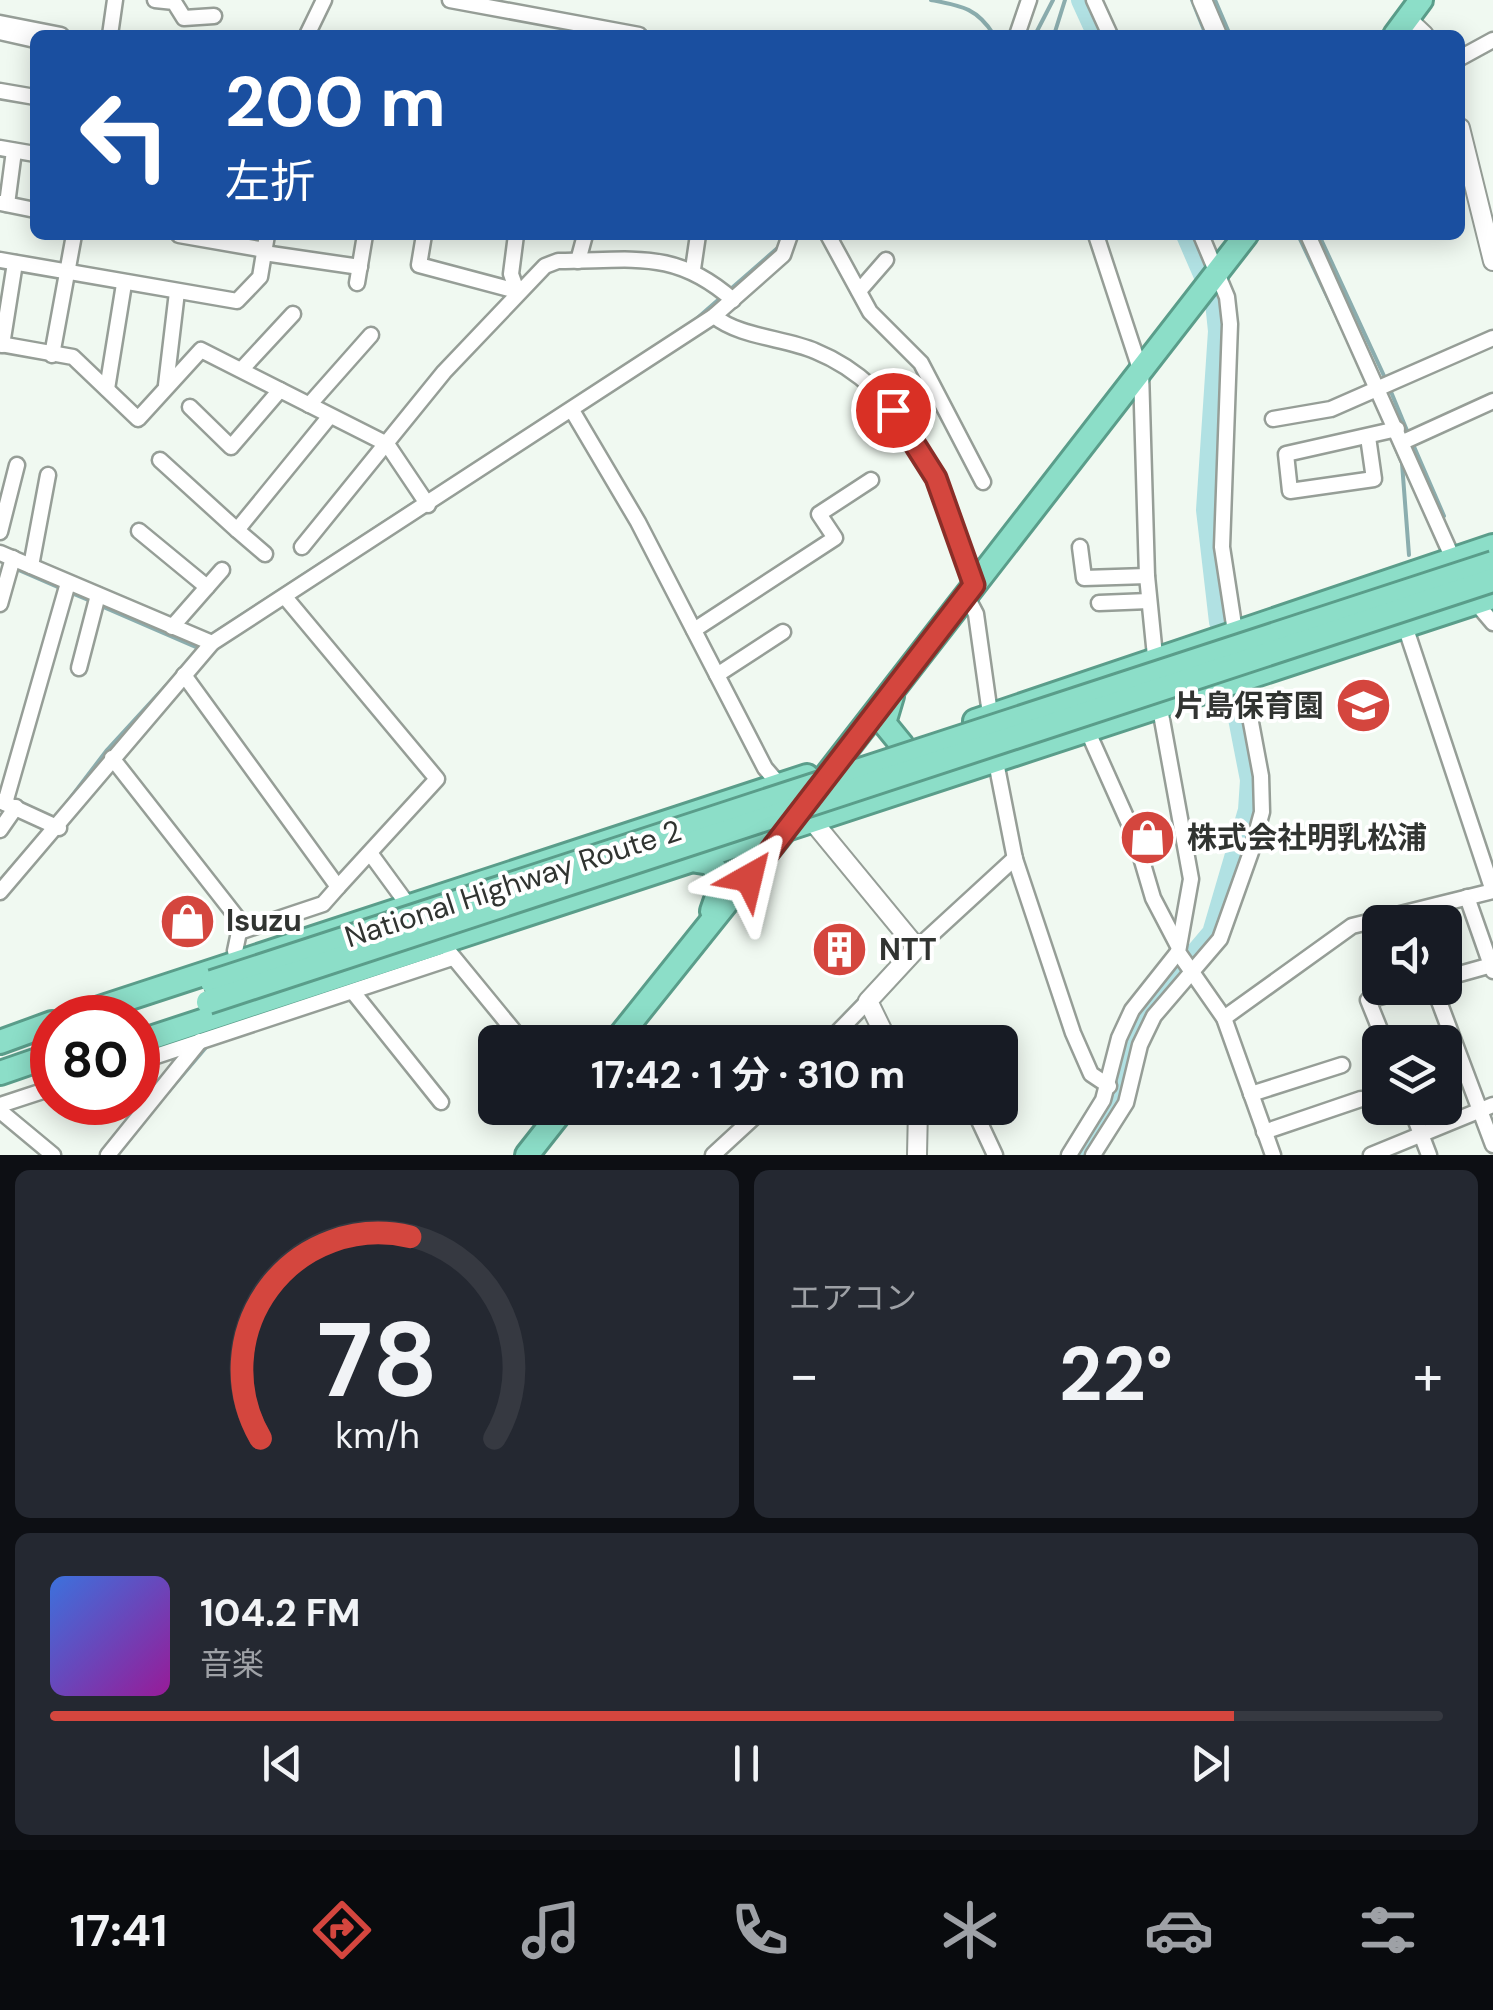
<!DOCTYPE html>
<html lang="ja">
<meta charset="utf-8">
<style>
body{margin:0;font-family:"DM Sans","Noto Sans JP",sans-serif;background:#242831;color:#f1f3f6;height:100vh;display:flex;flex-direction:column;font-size:38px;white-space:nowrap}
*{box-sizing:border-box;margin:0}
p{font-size:32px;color:#9ea1a6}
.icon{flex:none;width:55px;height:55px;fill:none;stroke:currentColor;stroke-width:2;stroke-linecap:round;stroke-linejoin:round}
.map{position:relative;height:1155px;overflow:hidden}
.panel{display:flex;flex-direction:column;gap:15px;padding:15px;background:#0d0f14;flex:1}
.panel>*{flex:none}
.hud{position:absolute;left:30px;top:30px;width:1435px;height:210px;border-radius:15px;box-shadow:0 5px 25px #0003;background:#1a4fa0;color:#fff;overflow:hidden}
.tools{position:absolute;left:1362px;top:905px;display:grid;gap:20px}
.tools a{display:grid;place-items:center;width:100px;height:100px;border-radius:15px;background:#171b24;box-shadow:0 5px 25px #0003;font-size:50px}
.speed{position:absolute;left:30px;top:995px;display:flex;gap:20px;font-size:50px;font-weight:700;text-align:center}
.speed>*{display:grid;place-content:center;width:130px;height:130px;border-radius:50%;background:#171b24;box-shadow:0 5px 25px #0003;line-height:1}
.speed .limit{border:15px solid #d22;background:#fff;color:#111}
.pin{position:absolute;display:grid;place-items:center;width:85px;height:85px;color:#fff;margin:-42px;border:5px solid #fff;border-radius:50%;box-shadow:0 2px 10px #0007}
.me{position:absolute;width:110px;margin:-55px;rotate:37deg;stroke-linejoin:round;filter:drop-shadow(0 0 8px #0008)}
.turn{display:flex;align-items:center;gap:35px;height:210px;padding:0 30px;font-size:45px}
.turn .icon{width:130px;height:130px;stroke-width:2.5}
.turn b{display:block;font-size:70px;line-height:85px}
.big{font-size:75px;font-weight:700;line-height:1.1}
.panel .card{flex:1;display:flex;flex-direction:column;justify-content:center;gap:15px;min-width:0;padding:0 35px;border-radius:15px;background:#242831}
.panel .dial{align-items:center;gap:0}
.dial svg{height:260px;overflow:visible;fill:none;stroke:#363941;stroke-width:7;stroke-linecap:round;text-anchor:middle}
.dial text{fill:#f1f3f6;stroke:none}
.song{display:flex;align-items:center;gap:30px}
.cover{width:120px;height:120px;border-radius:15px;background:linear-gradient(135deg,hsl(220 70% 55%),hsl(300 70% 35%))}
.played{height:10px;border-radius:5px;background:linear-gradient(90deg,#d4463e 85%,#363941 85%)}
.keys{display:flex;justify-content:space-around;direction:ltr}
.heat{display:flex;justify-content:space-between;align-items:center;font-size:55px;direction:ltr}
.panel .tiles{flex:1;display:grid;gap:15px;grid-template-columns:1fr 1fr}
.card:last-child{grid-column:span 2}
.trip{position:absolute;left:478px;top:1025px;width:540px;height:100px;border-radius:15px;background:#171b24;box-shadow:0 5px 25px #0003;font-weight:700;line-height:100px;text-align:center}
.menu{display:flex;height:160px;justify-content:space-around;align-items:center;background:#090b0e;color:#9ea1a6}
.menu .icon{width:70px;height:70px}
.menu .selected{color:#d4463e}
.menu b{font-size:45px;color:#f1f3f6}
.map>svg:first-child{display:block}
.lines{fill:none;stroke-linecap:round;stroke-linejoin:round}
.stream{stroke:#8badae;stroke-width:4}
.river{stroke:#b1e1e3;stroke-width:22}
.minor-casing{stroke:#969e97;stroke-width:19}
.tertiary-casing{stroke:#969e97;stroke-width:22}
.trunk-casing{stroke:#5a9d8a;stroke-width:28}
.minor{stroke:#fff;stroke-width:14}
.tertiary{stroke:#fff;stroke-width:18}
.trunk{stroke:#8cdec8;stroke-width:22}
.trunk-bridge-casing{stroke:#5a9d8a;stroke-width:28;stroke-linecap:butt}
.trunk-bridge{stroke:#8cdec8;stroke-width:22}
.route-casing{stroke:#8a2e28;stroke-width:25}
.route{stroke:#d4463e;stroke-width:18}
.labels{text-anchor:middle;stroke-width:8;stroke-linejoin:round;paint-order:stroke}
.poi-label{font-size:30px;font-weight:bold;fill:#313431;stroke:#fff;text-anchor:start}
.street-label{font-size:30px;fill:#313431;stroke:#fff}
</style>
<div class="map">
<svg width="1493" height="1155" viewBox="0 0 1493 1155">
<rect width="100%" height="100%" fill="#f0f9f1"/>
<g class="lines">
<!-- stream -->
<g class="stream">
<path d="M931,0c31,6 46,8 63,35"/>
<path d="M1192,0l14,35"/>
<path d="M1215,0l15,35"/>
<path d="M1035,35l18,-35"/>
<path d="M1054,35l11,-35"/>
<path d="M1298,235l44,93"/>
<path d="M1319,235l66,143"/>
<path d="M694,321l87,-76"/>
<path d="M1389,387l19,46"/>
<path d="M1393,442l9,21 7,92"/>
<path d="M1412,442l32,74"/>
<path d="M14,568l46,20"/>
<path d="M69,592l24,10"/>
<path d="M101,606l97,42"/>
<path d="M216,632l201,-131"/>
<path d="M65,805l42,-55 65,-71"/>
<path d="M0,881l10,-12"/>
<path d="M169,1091l39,-46"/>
</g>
<!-- river -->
<g class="river">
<path d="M1082,0l16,35"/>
<path d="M1187,235l29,67 3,29 -12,179 13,112"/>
<path d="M1081,1155l38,-60 17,-71 77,-91 36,-123 2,-30 -16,-82"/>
</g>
<defs>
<g id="minor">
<path d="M155,0l19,2 10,16 30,-2"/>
<path d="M450,0l189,35"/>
<path d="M1094,0l16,35"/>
<path d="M0,23l61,12"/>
<path d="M0,32l35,8"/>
<path d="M110,35l5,-35"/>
<path d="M307,35l17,-35"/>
<path d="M1017,35l12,-35"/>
<path d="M1460,58l33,-18"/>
<path d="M0,91l35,6"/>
<path d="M0,148l35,6"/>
<path d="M1,203l34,7"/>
<path d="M7,204l7,-53"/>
<path d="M179,235l86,15"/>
<path d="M424,235l-5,30 98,26"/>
<path d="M516,235l-5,39 6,17"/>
<path d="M828,235l42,77 51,51 62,119"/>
<path d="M1096,235l45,137 6,204 9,90"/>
<path d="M1201,235l26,62 3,27 -8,223 14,91"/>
<path d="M1308,235l146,326"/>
<path d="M264,253l96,14"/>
<path d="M0,260l237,41 23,-24 7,-42"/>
<path d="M578,261l7,-26"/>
<path d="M693,269l5,-34"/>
<path d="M357,283l8,-48"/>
<path d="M859,291l27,-31"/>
<path d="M714,316c25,21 71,22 101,35 96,39 131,144 159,234"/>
<path d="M0,344l73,13 65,62 63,-69 186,94 41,61"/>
<path d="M2,345l13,-82"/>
<path d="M52,355l22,-120"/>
<path d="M242,369l51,-55"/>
<path d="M166,385l11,-93"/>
<path d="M107,389l17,-105"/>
<path d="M309,405l62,-70"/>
<path d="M190,407l41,40 49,-57"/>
<path d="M573,412l65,110 127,246 19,22"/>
<path d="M1273,419l58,-10 162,-71"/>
<path d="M1368,437l6,42 -84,12 -4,-37 111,-25"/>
<path d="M1403,442l90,-41"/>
<path d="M160,460l77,70 93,-114"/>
<path d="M237,530l28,24"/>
<path d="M139,531l68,56"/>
<path d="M0,532l17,-67"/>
<path d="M302,547l142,-175 101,-106 13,-5c74,0 116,-13 175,39"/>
<path d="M1080,547l4,31 63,-2"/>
<path d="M0,553l212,90"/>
<path d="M31,566l17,-91"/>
<path d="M966,595l10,19 15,107"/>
<path d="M285,597l152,182 -99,108"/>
<path d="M1099,603l50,-2"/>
<path d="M1476,603l17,20"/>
<path d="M0,604l13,-46"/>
<path d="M1405,626l88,265"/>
<path d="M172,627l50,-57"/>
<path d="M694,630l141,-92 -16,-24 52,-34"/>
<path d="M79,668l19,-73"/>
<path d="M184,675l154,212 -15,17 -84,28 -4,19"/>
<path d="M717,675l66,-43"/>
<path d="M1159,703l32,176 -13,73 46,66 49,137"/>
<path d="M1088,732l47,105 18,61 24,46"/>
<path d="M995,757l20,102 58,174 18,41 18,12"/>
<path d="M112,758l134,171"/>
<path d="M0,801l59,27"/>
<path d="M5,803l63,-220"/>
<path d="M0,830l16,-23"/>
<path d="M370,853l38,52"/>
<path d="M0,892l212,-249 502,-327 69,-61 7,-20"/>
<path d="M1467,897l26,74"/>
<path d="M917,948l98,-90"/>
<path d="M450,953l73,89"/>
<path d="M1445,978l43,-12"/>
<path d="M1434,988l59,157"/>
<path d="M353,992l88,110"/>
<path d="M1224,1018l128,-92 141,-35"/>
<path d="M828,1042l40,-41"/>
<path d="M1385,1042l-17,-42 45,-12"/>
<path d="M138,1062l314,-104"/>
<path d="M1251,1094l91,-29"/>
<path d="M0,1105l52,-17"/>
<path d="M973,1108l22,47"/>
<path d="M1411,1108l18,47"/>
<path d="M0,1111l53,44"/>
<path d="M1264,1132l97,-33"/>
<path d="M108,1155l92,-114"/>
<path d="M713,1155l51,-47"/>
<path d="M1069,1155l34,-55 16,-62 13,-28 46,-58"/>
<path d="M1093,1155l33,-52 14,-58 14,-29 66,-77 31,-87 11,-40 -1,-36 -19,-102"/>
<path d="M1371,1155l122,-50"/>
</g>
<g id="tertiary">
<path d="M1202,0l15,35"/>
<path d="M1407,19l17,16"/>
<path d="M1460,128l33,133"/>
<path d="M805,812l112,136 -49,53 20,41"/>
<path d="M917,1155l1,-47"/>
</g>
<g id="trunk">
<path d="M1395,35l26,-35"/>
<path d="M892,696l-8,27 18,22"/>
<path d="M975,721l518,-175"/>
<path d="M816,789l430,-554"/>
<path d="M697,861l13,2 13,16 -11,32"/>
<path d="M69,1018l738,-242"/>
<path d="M0,1042l52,-19"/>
<path d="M138,1042l1355,-445"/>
<path d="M615,1042l169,-211"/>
<path d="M0,1073l52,-18"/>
<path d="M527,1155l37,-47"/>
</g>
</defs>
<!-- minor casing -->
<use href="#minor" class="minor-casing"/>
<!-- tertiary casing -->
<use href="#tertiary" class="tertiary-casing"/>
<!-- trunk casing -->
<use href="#trunk" class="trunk-casing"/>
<!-- minor -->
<use href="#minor" class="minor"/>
<!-- tertiary -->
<use href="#tertiary" class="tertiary"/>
<!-- trunk -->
<use href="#trunk" class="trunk"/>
<defs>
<g id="trunk-bridge">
<path d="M212,982l1281,-419"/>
<path d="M208,1002l1285,-422"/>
</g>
</defs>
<!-- trunk-bridge casing -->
<use href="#trunk-bridge" class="trunk-bridge-casing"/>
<!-- trunk-bridge -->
<use href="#trunk-bridge" class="trunk-bridge"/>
</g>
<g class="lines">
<defs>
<path id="route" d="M749,878l225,-293 -38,-107 -43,-68"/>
</defs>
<!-- route casing -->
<use href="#route" class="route-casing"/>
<!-- route -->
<use href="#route" class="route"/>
</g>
<!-- icons -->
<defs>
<symbol id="school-disc" viewBox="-11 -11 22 22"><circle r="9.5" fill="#d4463e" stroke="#fff"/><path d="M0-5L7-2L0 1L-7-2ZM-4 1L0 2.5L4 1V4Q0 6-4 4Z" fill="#fff"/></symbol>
<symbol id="shop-disc" viewBox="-11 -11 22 22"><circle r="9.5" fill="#d4463e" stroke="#fff"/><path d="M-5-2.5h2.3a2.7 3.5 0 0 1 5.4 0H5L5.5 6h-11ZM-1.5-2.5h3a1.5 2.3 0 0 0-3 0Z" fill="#fff"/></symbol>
<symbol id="building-disc" viewBox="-11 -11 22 22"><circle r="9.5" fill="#d4463e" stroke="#fff"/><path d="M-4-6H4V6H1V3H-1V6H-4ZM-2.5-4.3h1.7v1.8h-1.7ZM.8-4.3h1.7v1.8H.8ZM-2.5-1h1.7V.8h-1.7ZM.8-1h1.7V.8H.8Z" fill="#fff"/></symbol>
</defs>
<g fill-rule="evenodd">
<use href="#school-disc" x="1332" y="674" width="63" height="63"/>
<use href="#shop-disc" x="1116" y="806" width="63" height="63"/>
<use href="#shop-disc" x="156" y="890" width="63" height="63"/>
<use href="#building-disc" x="808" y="918" width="63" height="63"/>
</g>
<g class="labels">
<!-- poi labels -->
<g class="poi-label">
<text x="1324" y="716" text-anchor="end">片島保育園</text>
<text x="1187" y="848">株式会社明乳松浦</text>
<text x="226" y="931">Isuzu</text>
<text x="879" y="960">NTT</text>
</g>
<!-- street labels -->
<g class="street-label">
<text transform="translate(513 884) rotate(-18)" y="10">National Highway Route 2</text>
</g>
</g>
</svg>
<div class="tools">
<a><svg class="icon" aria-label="sound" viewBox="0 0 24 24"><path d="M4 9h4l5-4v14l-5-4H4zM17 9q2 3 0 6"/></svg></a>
<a><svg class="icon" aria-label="layers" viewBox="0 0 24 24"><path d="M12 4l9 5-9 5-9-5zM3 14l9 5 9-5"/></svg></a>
</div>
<div class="speed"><div class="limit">80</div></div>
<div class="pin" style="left:893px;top:410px;background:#d93025"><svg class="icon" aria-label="arrive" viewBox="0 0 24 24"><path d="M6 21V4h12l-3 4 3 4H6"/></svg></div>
<svg class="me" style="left:749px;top:878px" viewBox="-20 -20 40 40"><path d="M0-17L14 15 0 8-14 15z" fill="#d4463e" stroke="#fff" stroke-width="4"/></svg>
<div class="trip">17:42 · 1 分 · 310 m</div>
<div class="hud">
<div class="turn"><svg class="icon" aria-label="left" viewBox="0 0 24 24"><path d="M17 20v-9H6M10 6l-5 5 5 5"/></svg><div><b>200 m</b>左折</div></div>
</div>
</div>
<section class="panel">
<div class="tiles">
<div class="card dial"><svg viewBox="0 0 100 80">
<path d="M14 69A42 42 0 1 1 86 69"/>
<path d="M14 69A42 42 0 0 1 60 7" stroke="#d4463e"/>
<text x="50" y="56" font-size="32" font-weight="700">78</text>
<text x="50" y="72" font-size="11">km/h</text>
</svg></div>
<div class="card"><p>エアコン</p>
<div class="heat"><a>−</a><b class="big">22°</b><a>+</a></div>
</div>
<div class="card">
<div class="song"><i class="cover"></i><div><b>104.2 FM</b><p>音楽</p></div></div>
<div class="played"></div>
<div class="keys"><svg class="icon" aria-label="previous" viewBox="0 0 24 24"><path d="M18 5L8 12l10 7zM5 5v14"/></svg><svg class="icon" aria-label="pause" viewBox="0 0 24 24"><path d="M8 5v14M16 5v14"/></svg><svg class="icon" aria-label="next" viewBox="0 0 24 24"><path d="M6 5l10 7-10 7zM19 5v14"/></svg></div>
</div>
</div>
</section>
<nav class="menu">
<b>17:41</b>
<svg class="icon selected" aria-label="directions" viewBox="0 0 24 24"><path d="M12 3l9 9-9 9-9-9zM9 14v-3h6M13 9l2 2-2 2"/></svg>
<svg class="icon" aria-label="music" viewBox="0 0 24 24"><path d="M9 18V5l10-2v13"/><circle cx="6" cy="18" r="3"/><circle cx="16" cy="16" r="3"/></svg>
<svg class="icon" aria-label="phone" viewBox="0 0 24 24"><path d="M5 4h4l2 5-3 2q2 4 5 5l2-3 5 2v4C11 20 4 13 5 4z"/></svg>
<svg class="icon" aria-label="climate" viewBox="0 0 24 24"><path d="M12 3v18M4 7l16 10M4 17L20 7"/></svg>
<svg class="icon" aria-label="car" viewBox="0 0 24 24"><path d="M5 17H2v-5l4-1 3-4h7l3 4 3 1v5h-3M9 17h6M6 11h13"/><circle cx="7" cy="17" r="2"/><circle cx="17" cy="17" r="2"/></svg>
<svg class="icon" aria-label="filters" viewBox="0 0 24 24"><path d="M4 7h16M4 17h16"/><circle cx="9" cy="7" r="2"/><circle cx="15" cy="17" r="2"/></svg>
</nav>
